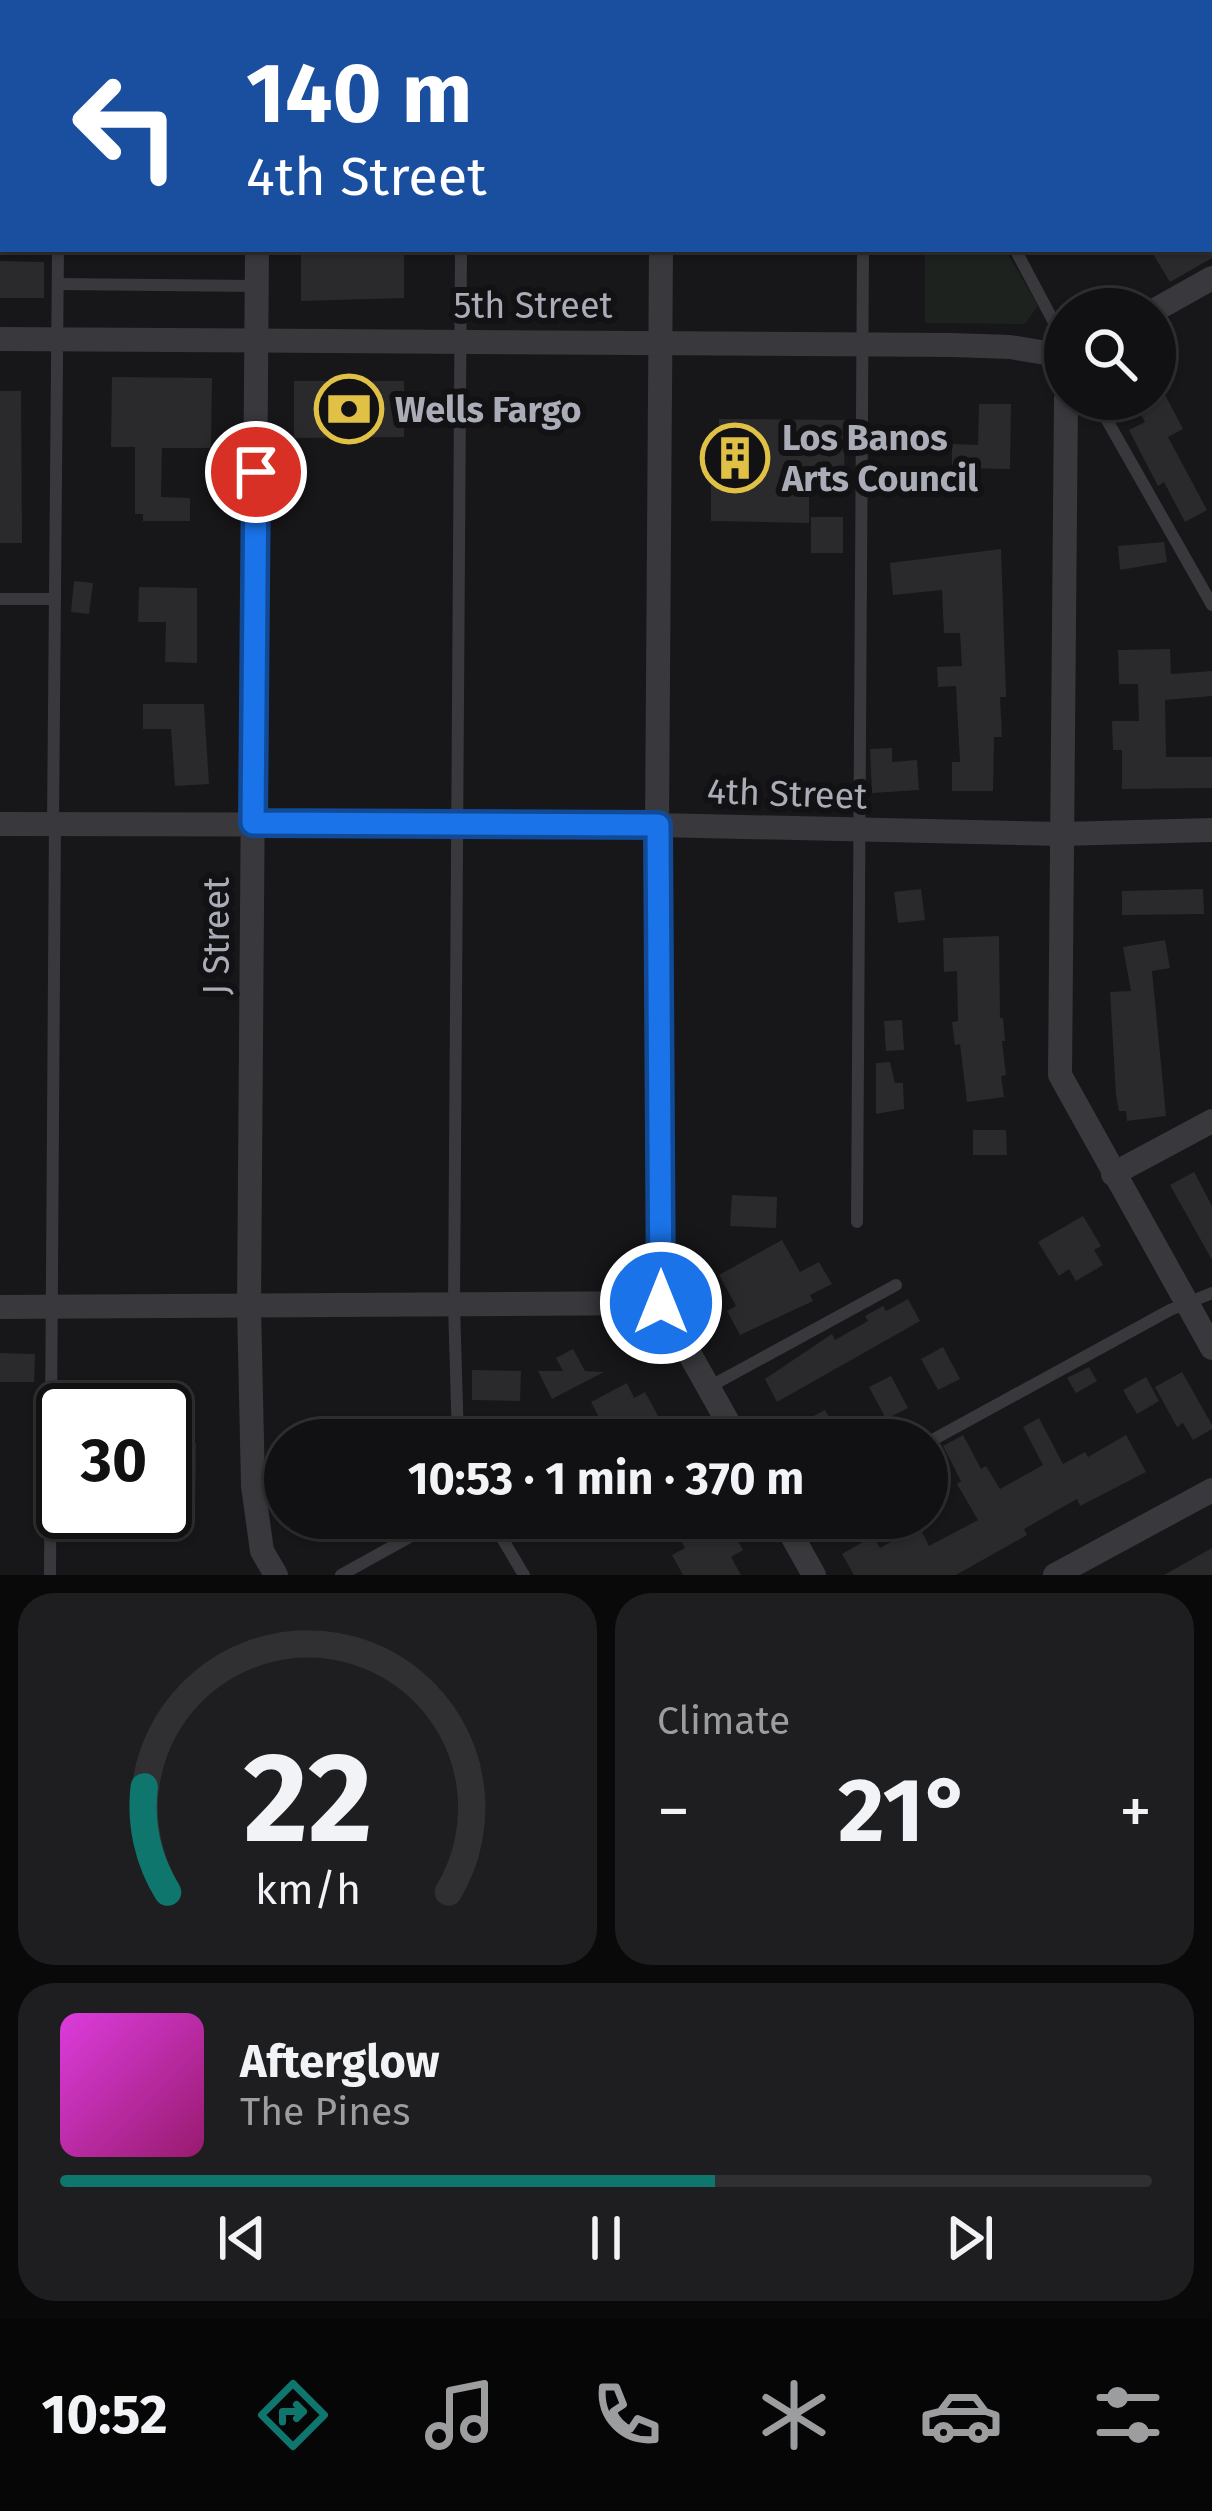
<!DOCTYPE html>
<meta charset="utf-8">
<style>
body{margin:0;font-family:"Fira Sans",sans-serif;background:#1e1e20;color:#f1f3f6;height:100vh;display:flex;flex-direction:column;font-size:45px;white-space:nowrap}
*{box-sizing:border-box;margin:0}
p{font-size:39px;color:#9c9d9f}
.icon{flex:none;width:66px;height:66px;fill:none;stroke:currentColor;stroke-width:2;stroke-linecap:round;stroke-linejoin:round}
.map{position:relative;height:1575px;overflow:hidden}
.details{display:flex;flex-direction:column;gap:18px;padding:18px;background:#09090a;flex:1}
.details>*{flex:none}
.top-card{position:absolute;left:0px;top:0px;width:1212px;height:252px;box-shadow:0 3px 9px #0004,0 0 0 3px #303032;background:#1a4fa0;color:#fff;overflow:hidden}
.controls{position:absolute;left:1044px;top:288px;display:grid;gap:24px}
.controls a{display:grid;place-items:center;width:132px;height:132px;border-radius:50%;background:#111012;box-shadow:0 3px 9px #0004,0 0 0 3px #303032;font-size:60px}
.speed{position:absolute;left:36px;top:1383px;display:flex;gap:24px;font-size:60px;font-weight:700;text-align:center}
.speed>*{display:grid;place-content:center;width:156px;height:156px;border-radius:50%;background:#111012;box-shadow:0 3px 9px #0004,0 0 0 3px #303032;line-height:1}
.speed .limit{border:6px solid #111;border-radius:18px;background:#fff;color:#111}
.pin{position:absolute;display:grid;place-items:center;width:102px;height:102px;color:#fff;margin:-51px;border:6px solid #fff;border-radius:50%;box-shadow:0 3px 12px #0007}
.me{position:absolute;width:132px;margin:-66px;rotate:0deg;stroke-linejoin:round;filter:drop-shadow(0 0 9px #0008)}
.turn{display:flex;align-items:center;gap:42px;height:252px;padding:0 48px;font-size:54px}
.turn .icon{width:156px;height:156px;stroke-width:2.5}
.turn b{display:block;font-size:84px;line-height:102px}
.big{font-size:90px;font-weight:700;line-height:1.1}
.details .widget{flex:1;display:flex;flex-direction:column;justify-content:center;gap:18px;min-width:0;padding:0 42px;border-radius:36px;background:#1e1e20}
.details .dial{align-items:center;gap:0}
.dial svg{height:312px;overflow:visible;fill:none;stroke:#303032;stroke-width:7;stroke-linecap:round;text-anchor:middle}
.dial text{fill:#f1f3f6;stroke:none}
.song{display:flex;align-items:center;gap:36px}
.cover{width:144px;height:144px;border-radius:18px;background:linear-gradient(135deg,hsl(300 70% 55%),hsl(320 70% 35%))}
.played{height:12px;border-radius:6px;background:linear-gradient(90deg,#0f766e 60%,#303032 60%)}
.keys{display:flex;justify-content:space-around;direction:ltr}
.heat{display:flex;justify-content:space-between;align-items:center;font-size:66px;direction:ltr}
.details .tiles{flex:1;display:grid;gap:18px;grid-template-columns:1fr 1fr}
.widget:last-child{grid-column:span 2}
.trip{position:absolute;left:264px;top:1419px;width:684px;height:120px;border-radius:60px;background:#111012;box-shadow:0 3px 9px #0004,0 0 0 3px #303032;font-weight:700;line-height:120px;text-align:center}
.tab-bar{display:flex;height:192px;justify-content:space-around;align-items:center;background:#070607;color:#9c9d9f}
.tab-bar .icon{width:84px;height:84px}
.tab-bar .current{color:#0f766e}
.tab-bar b{font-size:54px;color:#f1f3f6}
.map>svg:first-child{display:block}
.green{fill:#1d221e}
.building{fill:#2a292c}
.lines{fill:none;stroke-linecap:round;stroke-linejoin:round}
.lane{stroke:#38383d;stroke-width:12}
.street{stroke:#38383d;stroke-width:24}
.route-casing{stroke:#114b97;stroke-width:30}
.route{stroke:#1a73e8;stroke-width:21}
.labels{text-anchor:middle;stroke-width:12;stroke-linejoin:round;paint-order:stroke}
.street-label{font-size:36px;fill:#aaacb7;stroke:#121113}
.poi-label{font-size:36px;font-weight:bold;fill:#aaacb7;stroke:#121113;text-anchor:start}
</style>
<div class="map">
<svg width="1212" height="1575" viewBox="0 0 1212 1575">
<rect width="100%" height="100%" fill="#171618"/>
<!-- green -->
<path class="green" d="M925,249h80l33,57 -13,18 -100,-1z"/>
<!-- building -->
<g class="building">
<path d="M301,249l103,5v44l-103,3z"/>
<path d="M1150,249h62v9l-42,24z"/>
<path d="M0,261l44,1v36h-44z"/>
<path d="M112,377l100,1 -1,70h-49l-1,49 29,1v23h-47v-7h-8v-67h-24z"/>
<path d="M294,381h110v56l-110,1z"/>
<path d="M1162,389l21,40 -15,8 39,73 -22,12 -21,-40 -6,4 -29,-56 16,-8 -10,-19 20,-4v-7z"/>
<path d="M0,391h21l1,152h-22z"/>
<path d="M979,404h32l-1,65 -58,-1v-24l26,1z"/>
<path d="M719,419l126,1 -1,62h-35v41l-98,-2v-83h8z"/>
<rect x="811" y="517" width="32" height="36"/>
<path d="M1164,542l3,20 -47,8 -2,-24z"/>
<path d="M1001,549l5,148h-6l2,40h-8l-1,54h-41v-29h8l-4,-76 -18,1 -1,-20 25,-1 -2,-33h-16l-2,-43 -49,5 -3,-32z"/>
<path d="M74,581l19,2 -4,31 -18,-2z"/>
<path d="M139,587l58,1v75l-32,-1 1,-40h-28z"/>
<path d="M1170,649l1,25 41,-3v25l-47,4 1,57h46v31l-90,1v-39h-9l-1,-29h27l-1,-37h-19l-1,-34z"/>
<path d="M143,704h61l5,80 -34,2 -4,-57h-28z"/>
<path d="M892,748v14l25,-2 2,30 -47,3 -2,-44z"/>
<path d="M921,889l4,31 -27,3 -4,-31z"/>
<path d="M1203,889l1,25 -82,1v-24z"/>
<path d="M999,936l1,82h3l2,23h-3l4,34 -5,1 3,21 -37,5 -7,-58 -5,1 -3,-23 6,-1 -1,-50 -13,1 -1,-34z"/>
<path d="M1165,940l5,28 -18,3 14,145 -39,5 -1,-10h-7l-3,-16 -6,-103 21,-1 -8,-44z"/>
<path d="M902,1020l2,30 -18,1 -2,-30z"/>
<path d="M890,1062l5,21h8l1,26 -28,5v-51z"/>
<path d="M973,1130h33l1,25h-34z"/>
<path d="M1194,1172l18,34v54l-42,-75z"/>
<path d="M732,1195l45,2 -1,31 -46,-2z"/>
<path d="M1083,1216l18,30 -7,4 9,15 -27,16 -7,-12 -10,7 -21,-34z"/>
<path d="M782,1240l18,32 19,-10 13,22 -22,11 3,6 -73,34 -13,-24 9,-5 -17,-31z"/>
<path d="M908,1299l12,22 -143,81 -12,-23 67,-45 3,6 33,-19 -3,-5 18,-10 3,5z"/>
<path d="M943,1347l17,32 -22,11 -17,-31z"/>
<path d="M573,1349l12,22 19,1 -52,27 -14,-28h25l-7,-13z"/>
<path d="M0,1353l35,1 -1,28h-34z"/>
<path d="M1089,1367l8,14 -21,12 -9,-15z"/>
<path d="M472,1370l49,1 -1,30 -48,-1z"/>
<path d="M1182,1372l30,53v4l-19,11 -10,-17 -6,4 -22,-40z"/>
<path d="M891,1376l17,32 -22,11 -17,-32z"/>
<path d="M1146,1377l13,24 -22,13 -14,-24z"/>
<path d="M627,1383l7,15 11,-6 18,33 -30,15h-22l-20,-38z"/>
<path d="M165,1403l23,1 -1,39h9l-1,70h-30z"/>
<path d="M825,1410l9,16 -23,14h-43z"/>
<path d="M1039,1418l24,46 22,-12 3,5 38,-22 20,37 -66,34 -3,-7 -53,30 3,6 -71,40h-102l-12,-21 31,-18 7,12 39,-22 10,20 49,-26 -21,-36 4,-3 -18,-35 20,-11 18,34 5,-3 14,23 43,-24 -20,-38z"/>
<path d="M668,1518h57l18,32 -12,7 10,18h-58l-11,-20 13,-7z"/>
<path d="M1212,1548v27h-48z"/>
</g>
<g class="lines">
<!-- lane -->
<g class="lane">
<path d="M875,0l1,3"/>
<path d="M462,2l200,-1"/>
<path d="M57,3v-3"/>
<path d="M1015,249l50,94"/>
<path d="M58,284l199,2"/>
<path d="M1095,399l117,206"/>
<path d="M0,599h55"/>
<path d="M53,823l5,-574"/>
<path d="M857,1222l6,-973"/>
<path d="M709,1387l187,-102"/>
<path d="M458,1440l-4,-135 7,-1056"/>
<path d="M927,1443l243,-133 42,-17"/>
<path d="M490,1518l34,57"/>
<path d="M50,1575l5,-753"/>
<path d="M341,1575l101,-56"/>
</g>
<!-- street -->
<g class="street">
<path d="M1132,0l1,3"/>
<path d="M258,3v-3"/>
<path d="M662,3v-3"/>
<path d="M1209,139l3,5"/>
<path d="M257,249l-8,1057 4,180 9,65 14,24"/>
<path d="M661,249l-4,576 4,478 77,137"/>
<path d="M1155,310l57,-32"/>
<path d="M0,339l952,6 58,2 55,9"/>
<path d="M1066,399l-6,676 152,273"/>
<path d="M0,824l657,1 404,9 151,-4"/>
<path d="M1113,1174l99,-53"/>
<path d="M0,1307l661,-4"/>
<path d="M782,1518l32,57"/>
<path d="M1055,1575l157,-85"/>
</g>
</g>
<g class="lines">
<defs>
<path id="route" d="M256,472l-3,351 405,2 3,478"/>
</defs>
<!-- route casing -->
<use href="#route" class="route-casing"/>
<!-- route -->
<use href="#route" class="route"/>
</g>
<!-- icons -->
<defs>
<symbol id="bank-ring" viewBox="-11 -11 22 22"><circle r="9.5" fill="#121113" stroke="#e0c146" stroke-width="1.5"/><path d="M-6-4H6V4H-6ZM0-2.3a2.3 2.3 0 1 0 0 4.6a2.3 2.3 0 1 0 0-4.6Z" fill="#e0c146"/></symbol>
<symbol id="building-ring" viewBox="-11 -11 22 22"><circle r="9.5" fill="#121113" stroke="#e0c146" stroke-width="1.5"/><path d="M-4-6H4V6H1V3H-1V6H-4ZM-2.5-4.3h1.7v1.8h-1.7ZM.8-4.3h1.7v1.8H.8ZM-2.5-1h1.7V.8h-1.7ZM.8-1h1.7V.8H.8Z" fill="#e0c146"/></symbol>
</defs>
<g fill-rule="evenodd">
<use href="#bank-ring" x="311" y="371" width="76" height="76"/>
<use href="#building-ring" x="697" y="420" width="76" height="76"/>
</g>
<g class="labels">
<!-- street labels -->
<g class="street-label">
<text x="533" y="318">5th Street</text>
<text transform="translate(787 793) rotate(2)" y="13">4th Street</text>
<text transform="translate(216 936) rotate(-90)" y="13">J Street</text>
</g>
<!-- poi labels -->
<g class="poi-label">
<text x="395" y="422">Wells Fargo</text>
<text x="782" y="450">Los Banos<tspan x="782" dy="41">Arts Council</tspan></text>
</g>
</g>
</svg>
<div class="controls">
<a><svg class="icon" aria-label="search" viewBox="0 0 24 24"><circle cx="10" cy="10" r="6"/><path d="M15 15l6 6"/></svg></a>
</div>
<div class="speed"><div class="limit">30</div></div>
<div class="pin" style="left:256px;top:472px;background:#d93025"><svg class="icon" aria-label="arrive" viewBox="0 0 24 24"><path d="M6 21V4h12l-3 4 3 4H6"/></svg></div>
<svg class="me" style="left:661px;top:1303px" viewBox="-20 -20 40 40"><circle r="17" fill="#1a73e8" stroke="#fff" stroke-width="3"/><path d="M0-11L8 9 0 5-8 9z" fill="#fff"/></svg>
<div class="trip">10:53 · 1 min · 370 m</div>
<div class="top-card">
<div class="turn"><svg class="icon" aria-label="left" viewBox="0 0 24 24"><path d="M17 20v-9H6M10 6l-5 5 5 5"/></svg><div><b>140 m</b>4th Street</div></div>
</div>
</div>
<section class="details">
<div class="tiles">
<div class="widget dial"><svg viewBox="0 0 100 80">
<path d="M14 69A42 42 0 1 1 86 69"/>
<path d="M14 69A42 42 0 0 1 8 42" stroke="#0f766e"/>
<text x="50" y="56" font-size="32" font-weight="700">22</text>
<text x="50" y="72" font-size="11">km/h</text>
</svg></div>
<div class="widget"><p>Climate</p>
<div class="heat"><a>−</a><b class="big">21°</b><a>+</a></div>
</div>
<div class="widget">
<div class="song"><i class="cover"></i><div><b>Afterglow</b><p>The Pines</p></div></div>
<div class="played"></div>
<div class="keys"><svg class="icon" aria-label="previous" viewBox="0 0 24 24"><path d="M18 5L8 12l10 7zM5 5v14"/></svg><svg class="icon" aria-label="pause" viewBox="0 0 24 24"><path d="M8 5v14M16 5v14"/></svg><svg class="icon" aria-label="next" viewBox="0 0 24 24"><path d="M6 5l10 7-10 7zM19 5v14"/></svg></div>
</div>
</div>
</section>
<nav class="tab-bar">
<b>10:52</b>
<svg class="icon current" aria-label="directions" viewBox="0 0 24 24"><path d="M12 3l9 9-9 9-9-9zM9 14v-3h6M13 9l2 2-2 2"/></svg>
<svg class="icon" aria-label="music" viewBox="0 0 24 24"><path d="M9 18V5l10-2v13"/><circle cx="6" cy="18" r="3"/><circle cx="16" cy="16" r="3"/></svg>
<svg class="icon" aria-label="phone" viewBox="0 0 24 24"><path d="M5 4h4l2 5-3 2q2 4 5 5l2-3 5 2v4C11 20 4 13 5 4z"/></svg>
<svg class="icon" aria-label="climate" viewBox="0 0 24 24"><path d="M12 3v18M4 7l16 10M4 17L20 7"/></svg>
<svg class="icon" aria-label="car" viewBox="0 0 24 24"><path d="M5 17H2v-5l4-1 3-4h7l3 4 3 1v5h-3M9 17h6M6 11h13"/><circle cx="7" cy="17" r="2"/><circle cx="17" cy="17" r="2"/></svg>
<svg class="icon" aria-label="filters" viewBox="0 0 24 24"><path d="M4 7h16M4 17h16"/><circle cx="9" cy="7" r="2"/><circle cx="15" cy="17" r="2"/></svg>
</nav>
